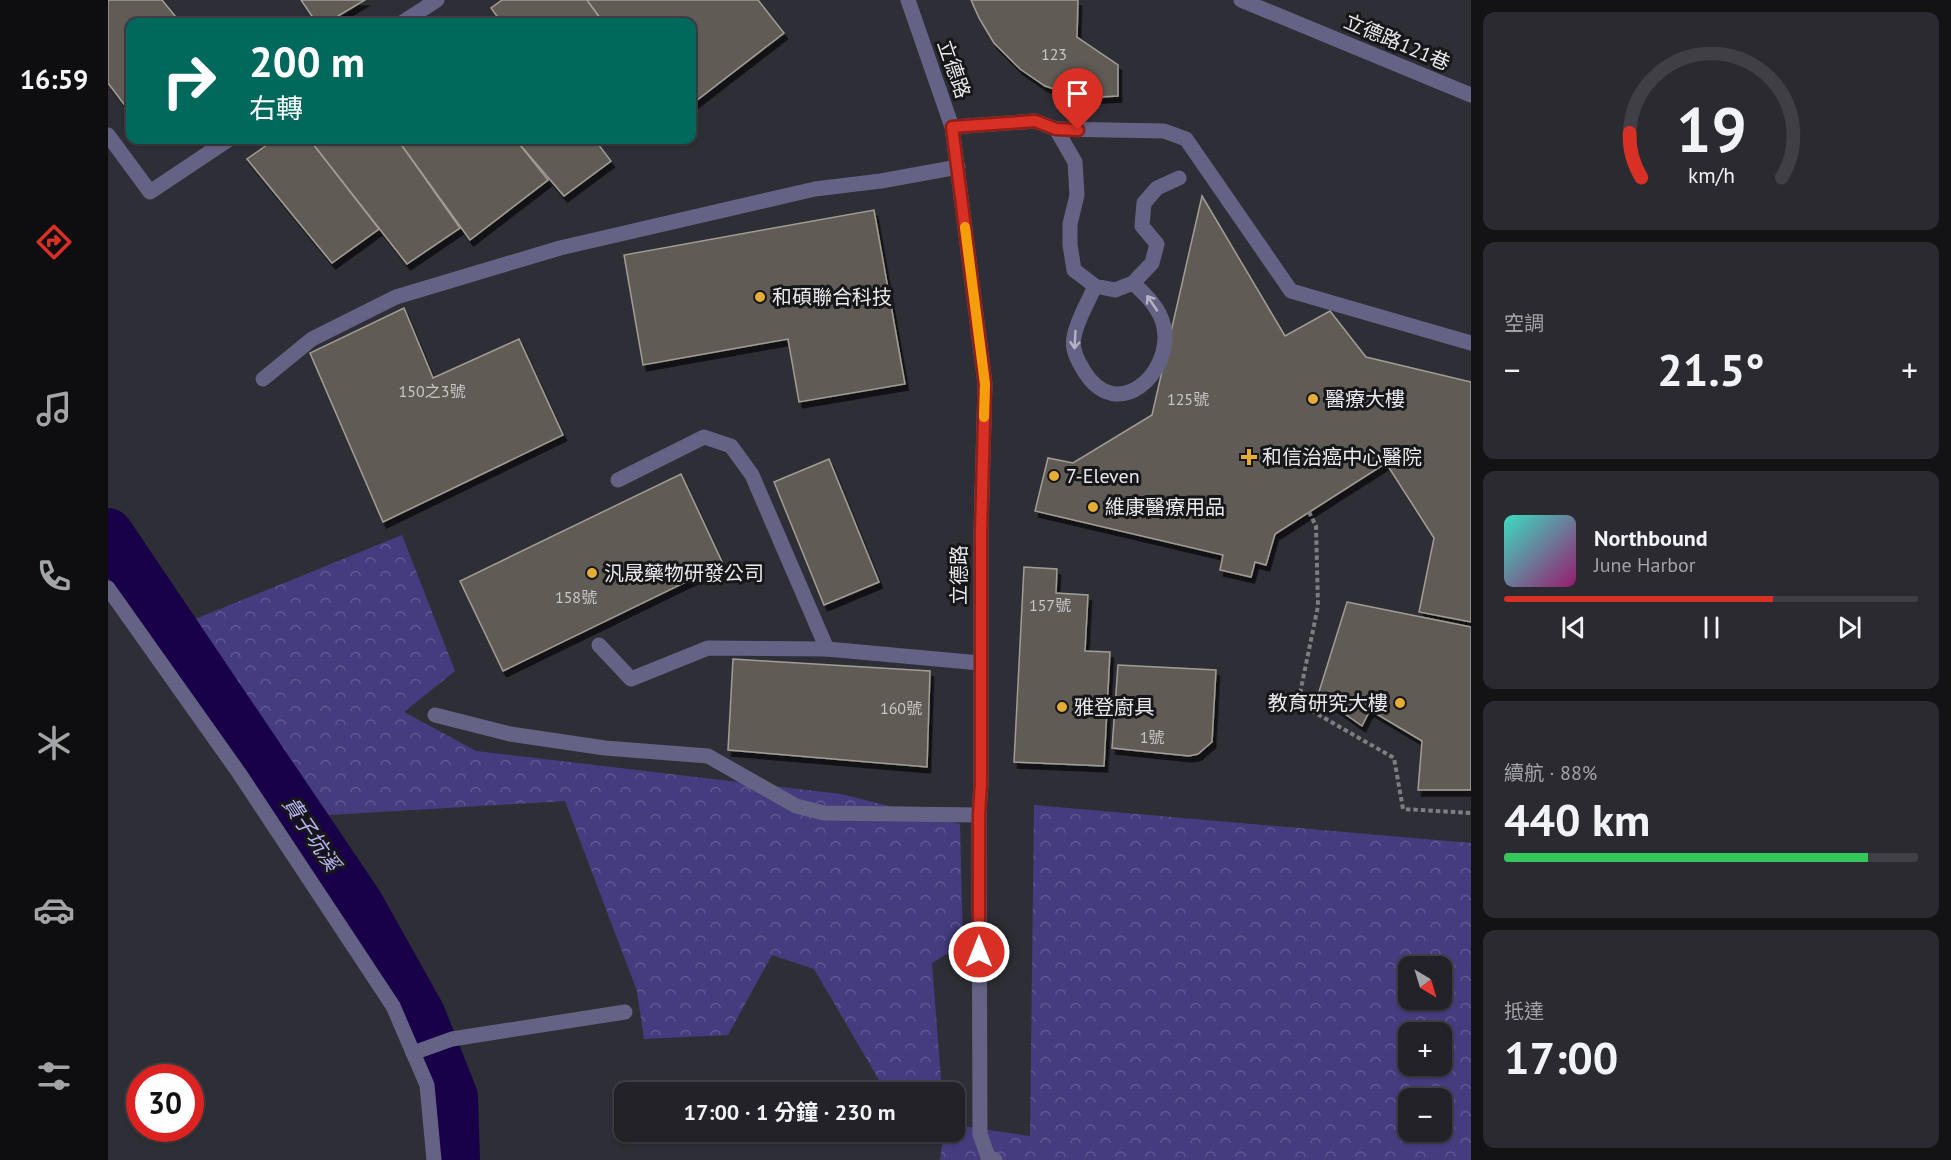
<!DOCTYPE html>
<html lang="zh-TW">
<meta charset="utf-8">
<style>
body{margin:0;font-family:"PT Sans","Noto Sans TC",sans-serif;background:#2a2a30;color:#f1f3f6;height:100vh;display:flex;flex-direction:column;font-size:22px;white-space:nowrap}
*{box-sizing:border-box;margin:0}
p{font-size:20px;color:#a2a4a8}
.icon{flex:none;width:33px;height:33px;fill:none;stroke:currentColor;stroke-width:2;stroke-linecap:round;stroke-linejoin:round}
.map{position:relative;flex:1;overflow:hidden}
.side{display:flex;flex-direction:column;gap:12px;padding:12px;background:#131316;width:480px}
.side>*{flex:none}
.banner{position:absolute;left:18px;top:18px;width:570px;height:126px;border-radius:12px;box-shadow:0 2px 4px #0004,0 0 0 2px #3f3f45;background:#00695c;color:#fff;overflow:hidden}
.needle{width:39px;rotate:142deg}
.tools{position:absolute;left:1290px;top:956px;display:grid;gap:12px}
.tools a{display:grid;place-items:center;width:54px;height:54px;border-radius:12px;background:#222228;box-shadow:0 2px 4px #0004,0 0 0 2px #3f3f45;font-size:30px}
.speed{position:absolute;left:18px;top:1064px;display:flex;gap:12px;font-size:30px;font-weight:700;text-align:center}
.speed>*{display:grid;place-content:center;width:78px;height:78px;border-radius:50%;background:#222228;box-shadow:0 2px 4px #0004,0 0 0 2px #3f3f45;line-height:1}
.speed .limit{border:9px solid #d22;background:#fff;color:#111}
.pin{position:absolute;display:grid;place-items:center;width:51px;height:51px;color:#fff;margin:-62px -26px;border-radius:50% 50% 50% 0;rotate:-45deg;box-shadow:0 0 6px #0007}
.pin .icon{rotate:45deg}
.me{position:absolute;width:66px;margin:-33px;rotate:0deg;stroke-linejoin:round;filter:drop-shadow(0 0 4px #0008)}
.turn{display:flex;align-items:center;gap:21px;height:126px;padding:0 24px;font-size:27px}
.turn .icon{width:78px;height:78px;stroke-width:2.5}
.turn b{display:block;font-size:42px;line-height:51px}
.big{font-size:45px;font-weight:700;line-height:1.1}
.side .tile{flex:1;display:flex;flex-direction:column;justify-content:center;gap:9px;min-width:0;padding:0 21px;border-radius:12px;background:#2a2a30}
.side .dial{align-items:center;gap:0}
.dial svg{height:156px;overflow:visible;fill:none;stroke:#3f3f45;stroke-width:7;stroke-linecap:round;text-anchor:middle}
.dial text{fill:#f1f3f6;stroke:none}
.song{display:flex;align-items:center;gap:18px}
.cover{width:72px;height:72px;border-radius:9px;background:linear-gradient(135deg,hsl(170 70% 55%),hsl(320 70% 35%))}
.played{height:6px;border-radius:3px;background:linear-gradient(90deg,#d93025 65%,#3f3f45 65%)}
.keys{display:flex;justify-content:space-around;direction:ltr}
.heat{display:flex;justify-content:space-between;align-items:center;font-size:33px;direction:ltr}
.charge{height:9px;border-radius:4px;background:linear-gradient(90deg,#34c759 88%,#3f3f45 0)}
.trip{position:absolute;left:506px;top:1082px;width:351px;height:60px;border-radius:12px;background:#222228;box-shadow:0 2px 4px #0004,0 0 0 2px #3f3f45;font-weight:700;line-height:60px;text-align:center}
main{display:flex;flex:1;min-height:0}
.tab-bar{display:flex;flex-direction:column;width:108px;justify-content:space-around;align-items:center;background:#0e0e10;color:#a2a4a8}
.tab-bar .icon{width:42px;height:42px}
.tab-bar .selected{color:#d93025}
.tab-bar b{font-size:27px;color:#f1f3f6}
.map>svg:first-child{display:block}
.forest{fill:url(#forest-crowns);fill-rule:evenodd}
.lines{fill:none;stroke-linecap:round;stroke-linejoin:round}
.river{stroke:#190149;stroke-width:50}
.building{fill:#615c54;stroke:#a29d94;stroke-width:1.5;filter:url(#shadow)}
.path{stroke:#7d7d83;stroke-width:4;stroke-dasharray:4.5 3;stroke-linecap:butt}
.lane{stroke:#656385;stroke-width:15}
.street{stroke:#656385;stroke-width:15}
.oneway{stroke:#b4b3c4}
.route-casing{stroke:#8d1f18;stroke-width:15}
.route{stroke:#d93025;stroke-width:10}
.slow{stroke:#f59e0b;stroke-width:10}
.poi-dot{fill:#e5ad35;stroke:#17171a;stroke-width:2}
.labels{text-anchor:middle;stroke-width:6;stroke-linejoin:round;paint-order:stroke}
.number-label{font-size:16px;fill:#c7c6c8}
.street-label{font-size:20px;fill:#e9e9ee;stroke:#17171a}
.poi-label{font-size:20px;fill:#e9e9ee;stroke:#17171a;text-anchor:start}
.water-label{font-size:21px;font-style:italic;fill:#b9b6f5;stroke:#17171a}
</style>
<main>
<nav class="tab-bar">
<b>16:59</b>
<svg class="icon selected" aria-label="directions" viewBox="0 0 24 24"><path d="M12 3l9 9-9 9-9-9zM9 14v-3h6M13 9l2 2-2 2"/></svg>
<svg class="icon" aria-label="music" viewBox="0 0 24 24"><path d="M9 18V5l10-2v13"/><circle cx="6" cy="18" r="3"/><circle cx="16" cy="16" r="3"/></svg>
<svg class="icon" aria-label="phone" viewBox="0 0 24 24"><path d="M5 4h4l2 5-3 2q2 4 5 5l2-3 5 2v4C11 20 4 13 5 4z"/></svg>
<svg class="icon" aria-label="climate" viewBox="0 0 24 24"><path d="M12 3v18M4 7l16 10M4 17L20 7"/></svg>
<svg class="icon" aria-label="car" viewBox="0 0 24 24"><path d="M5 17H2v-5l4-1 3-4h7l3 4 3 1v5h-3M9 17h6M6 11h13"/><circle cx="7" cy="17" r="2"/><circle cx="17" cy="17" r="2"/></svg>
<svg class="icon" aria-label="filters" viewBox="0 0 24 24"><path d="M4 7h16M4 17h16"/><circle cx="9" cy="7" r="2"/><circle cx="15" cy="17" r="2"/></svg>
</nav>
<div class="map">
<svg width="1363" height="1160" viewBox="0 0 1363 1160">
<defs>
<pattern id="forest-crowns" width="20" height="18" patternUnits="userSpaceOnUse" patternTransform="scale(1.5)"><rect width="20" height="18" fill="#453c7f"/><path d="M2 6a3 3 0 1 1 6 0M12 15a3 3 0 1 1 6 0" fill="none" stroke="#605891"/></pattern>
<filter id="shadow"><feDropShadow dx="3.5" dy="6" stdDeviation="0" flood-color="#0009"/></filter>
</defs>
<rect width="100%" height="100%" fill="#2e2e36"/>
<!-- forest -->
<g class="forest">
<path d="M294,535l53,136 -51,41 72,39 365,43 119,30 3,120 -31,19 10,129h-56l-72,-123 -42,-14 -44,80 -84,4 -7,-48 -72,-190 -236,14 -141,-193z"/>
<path d="M926,805l437,38v317h-531l4,-29h10v-6l76,11zM1300,966h34v33h-34zM1300,1032h34v33h-34zM1300,1098h34v33h-34z"/>
</g>
<g class="lines">
<!-- river -->
<path class="river" d="M0,533l251,372 62,111 32,81 2,63"/>
</g>
<!-- building -->
<g class="building">
<path d="M0,0h54l18,22h-50v90l-22,-29z"/>
<path d="M193,0h64l-37,22h-12z"/>
<path d="M394,0h85l16,22h-102l-10,-14z"/>
<path d="M479,0h171l26,33 -92,71v-82h-89z"/>
<path d="M863,0h107l-1,37 41,28v31l-36,2 -37,-12 -25,-17 -26,-26 -15,-25z"/>
<path d="M166,140h36l69,89 -47,34 -85,-104z"/>
<path d="M202,140h88l62,88 -53,36z"/>
<path d="M290,140h118l32,40 -78,60z"/>
<path d="M408,140h79l16,21 -47,35z"/>
<path d="M1094,196l83,140 45,-25 36,46 105,25v240l-52,-10 15,-74 -48,-75 -111,71 -9,31 -11,-3 -4,15 -31,-7 3,-15 -188,-44 13,-53 25,5 79,-48z"/>
<path d="M766,210l31,174 -106,18 -11,-63 -145,26 -19,-110z"/>
<path d="M296,308l29,70 86,-39 44,96 -180,87 -73,-169z"/>
<path d="M721,459l50,123 -55,23 -50,-123z"/>
<path d="M573,474l42,90 -220,107 -43,-90z"/>
<path d="M916,567l33,2 -1,24 32,2 -3,56 25,1 -6,114 -90,-4z"/>
<path d="M1239,602l124,25v163h-53l4,-49 -52,-31 -8,16 -44,-31z"/>
<path d="M625,659l197,12 -3,96 -199,-17z"/>
<path d="M1010,665l98,5 -4,72 -14,12 -9,2 -77,-8z"/>
</g>
<g class="lines">
<!-- path -->
<path class="path" d="M1201,512l7,14 2,80 -20,97 96,55 9,51 68,4"/>
<!-- lane -->
<g class="lane">
<path d="M1133,0l230,95"/>
<path d="M844,127l83,-6 21,8 19,33 2,33 -7,29v21l4,25 21,16 20,4 18,-7 19,-20 5,-19 -15,-18 2,-23 13,-15 22,-10"/>
<path d="M948,129l108,2 22,8 105,152 180,52"/>
<path d="M987,286c-7,17 -18,33 -21,51 -3,12 4,24 10,34 33,54 89,2 80,-44 -4,-19 -18,-32 -31,-44"/>
<path d="M155,379l49,-40 84,-42 164,-49 255,-59 66,-8 77,-14"/>
<path d="M510,480l86,-43 27,9 21,29 75,174"/>
<path d="M0,588l131,185 154,233 34,79 7,75"/>
<path d="M491,645l32,34 77,-31 119,1 153,14"/>
<path d="M327,715l75,19 95,14 103,8 88,50 28,7 155,2"/>
<path d="M305,1053l39,-14 173,-27"/>
</g>
<!-- street -->
<g class="street">
<path d="M800,0l44,127 33,257 -4,148v250l-2,33 1,319 8,23 7,3"/>
<path d="M295,22l34,-22"/>
<path d="M0,135l42,57 78,-52"/>
</g>
</g>
<!-- one-way arrows -->
<defs><path id="oneway-shaft" d="M-6 0H5M1.5-3L5.5 0L1.5 3" fill="none" stroke-width="1.6" stroke-linecap="round" stroke-linejoin="round" transform="scale(1.5)"/></defs>
<g class="oneway">
<use href="#oneway-shaft" transform="translate(1044 303) rotate(-124)"/>
<use href="#oneway-shaft" transform="translate(967 340) rotate(93)"/>
</g>
<g class="lines">
<defs>
<path id="route" d="M871,952v-137l2,-33v-250l4,-148 -33,-257 83,-6 21,8 22,1"/>
</defs>
<!-- route casing -->
<use href="#route" class="route-casing"/>
<!-- route -->
<use href="#route" class="route"/>
<!-- slow -->
<path class="slow" d="M857,227l20,157 -1,33"/>
</g>
<!-- markers -->
<g class="poi-dot">
<circle cx="652" cy="297" r="6"/>
<circle cx="1205" cy="399" r="6"/>
<path d="M1138 448h6v6h6v6h-6v6h-6v-6h-6v-6h6z"/>
<circle cx="946" cy="476" r="6"/>
<circle cx="985" cy="507" r="6"/>
<circle cx="484" cy="573" r="6"/>
<circle cx="1292" cy="703" r="6"/>
<circle cx="954" cy="707" r="6"/>
</g>
<g class="labels">
<!-- number labels -->
<g class="number-label">
<text x="946" y="60">123</text>
<text x="324" y="397">150之3號</text>
<text x="1080" y="405">125號</text>
<text x="468" y="603">158號</text>
<text x="942" y="611">157號</text>
<text x="793" y="714">160號</text>
<text x="1044" y="743">1號</text>
</g>
<!-- street labels -->
<g class="street-label">
<text transform="translate(1289 42) rotate(23)" y="7">立德路121巷</text>
<text transform="translate(846 69) rotate(71)" y="7">立德路</text>
<text transform="translate(851 575) rotate(-90)" y="7">立德路</text>
</g>
<!-- poi labels -->
<g class="poi-label">
<text x="664" y="304">和碩聯合科技</text>
<text x="1217" y="406">醫療大樓</text>
<text x="1154" y="464">和信治癌中心醫院</text>
<text x="958" y="483">7-Eleven</text>
<text x="997" y="514">維康醫療用品</text>
<text x="496" y="580">汎晟藥物研發公司</text>
<text x="1280" y="710" text-anchor="end">教育研究大樓</text>
<text x="966" y="714">雅登廚具</text>
</g>
<!-- water labels -->
<g class="water-label">
<text transform="translate(203 834) rotate(56)" y="7">貴子坑溪</text>
</g>
</g>
</svg>
<div class="tools">
<a><svg class="needle" viewBox="-14 -14 28 28"><path d="M0-13l5 13h-10z" fill="#e53935"/><path d="M0 13l5-13h-10z" fill="#a2a4a8"/></svg></a>
<a>+</a>
<a>−</a>
</div>
<div class="speed"><div class="limit">30</div></div>
<div class="pin" style="left:970px;top:130px;background:#d93025"><svg class="icon" aria-label="arrive" viewBox="0 0 24 24"><path d="M6 21V4h12l-3 4 3 4H6"/></svg></div>
<svg class="me" style="left:871px;top:952px" viewBox="-20 -20 40 40"><circle r="17" fill="#d93025" stroke="#fff" stroke-width="3"/><path d="M0-11L8 9 0 5-8 9z" fill="#fff"/></svg>
<div class="trip">17:00 · 1 分鐘 · 230 m</div>
<div class="banner">
<div class="turn"><svg class="icon" aria-label="right" viewBox="0 0 24 24"><path d="M7 20v-9h11M14 6l5 5-5 5"/></svg><div><b>200 m</b>右轉</div></div>
</div>
</div>
<section class="side">
<div class="tile dial"><svg viewBox="0 0 100 80">
<path d="M14 69A42 42 0 1 1 86 69"/>
<path d="M14 69A42 42 0 0 1 8 46" stroke="#d93025"/>
<text x="50" y="56" font-size="32" font-weight="700">19</text>
<text x="50" y="72" font-size="11">km/h</text>
</svg></div>
<div class="tile"><p>空調</p>
<div class="heat"><a>−</a><b class="big">21.5°</b><a>+</a></div>
</div>
<div class="tile">
<div class="song"><i class="cover"></i><div><b>Northbound</b><p>June Harbor</p></div></div>
<div class="played"></div>
<div class="keys"><svg class="icon" aria-label="previous" viewBox="0 0 24 24"><path d="M18 5L8 12l10 7zM5 5v14"/></svg><svg class="icon" aria-label="pause" viewBox="0 0 24 24"><path d="M8 5v14M16 5v14"/></svg><svg class="icon" aria-label="next" viewBox="0 0 24 24"><path d="M6 5l10 7-10 7zM19 5v14"/></svg></div>
</div>
<div class="tile"><p>續航 · 88%</p><b class="big">440 km</b><div class="charge"></div></div>
<div class="tile"><p>抵達</p><b class="big">17:00</b></div>
</section>
</main>
